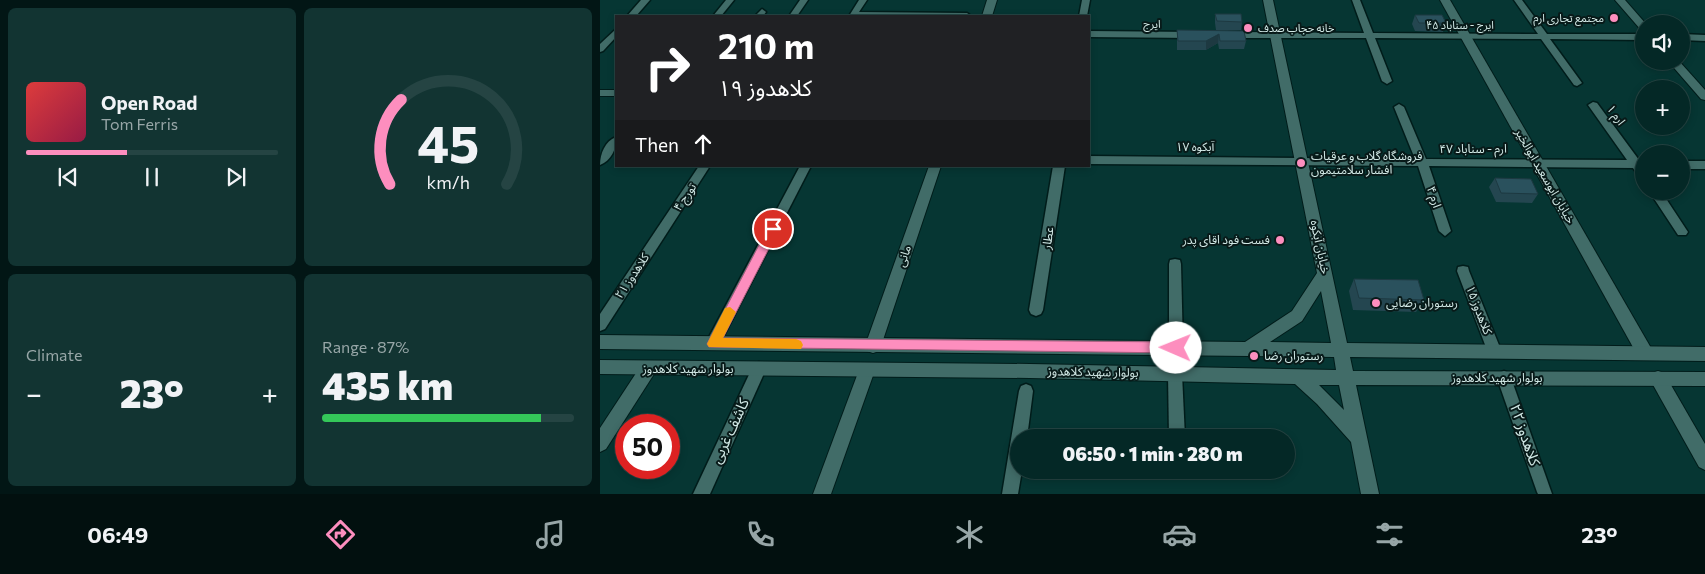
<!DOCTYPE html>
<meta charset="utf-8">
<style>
body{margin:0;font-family:Commissioner,"Noto Sans Arabic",sans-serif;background:#123432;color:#f1f3f6;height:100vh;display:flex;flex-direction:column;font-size:19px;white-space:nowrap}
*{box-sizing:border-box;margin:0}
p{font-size:16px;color:#97a6a7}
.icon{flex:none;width:28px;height:28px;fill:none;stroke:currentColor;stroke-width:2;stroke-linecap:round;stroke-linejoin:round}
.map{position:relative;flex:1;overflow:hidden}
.side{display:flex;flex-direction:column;gap:8px;padding:8px;background:#021615;width:600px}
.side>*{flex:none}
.banner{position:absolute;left:15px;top:15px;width:475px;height:152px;border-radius:0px;box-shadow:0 2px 8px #0003,0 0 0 1px #254443;background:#202124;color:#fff;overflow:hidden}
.tools{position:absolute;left:1035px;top:15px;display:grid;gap:10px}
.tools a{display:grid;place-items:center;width:55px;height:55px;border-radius:50%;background:#042826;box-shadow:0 2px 8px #0003,0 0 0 1px #254443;font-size:25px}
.speed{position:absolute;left:15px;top:414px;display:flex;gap:10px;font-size:25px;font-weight:700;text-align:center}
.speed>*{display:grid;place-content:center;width:65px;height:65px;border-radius:50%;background:#042826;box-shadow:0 2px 8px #0003,0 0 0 1px #254443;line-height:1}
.speed .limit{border:8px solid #d22;background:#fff;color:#111}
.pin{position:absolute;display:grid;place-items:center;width:42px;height:42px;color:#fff;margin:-21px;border:2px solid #fff;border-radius:50%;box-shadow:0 1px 5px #0007}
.me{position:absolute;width:55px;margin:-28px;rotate:271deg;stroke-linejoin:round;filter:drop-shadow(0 0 4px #0008)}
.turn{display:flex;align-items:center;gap:18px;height:105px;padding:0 20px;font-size:22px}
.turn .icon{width:65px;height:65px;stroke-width:2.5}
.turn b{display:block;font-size:35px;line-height:42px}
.then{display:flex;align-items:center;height:48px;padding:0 20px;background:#0003;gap:10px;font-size:19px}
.big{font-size:38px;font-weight:800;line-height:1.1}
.side .tile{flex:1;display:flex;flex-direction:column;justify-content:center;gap:8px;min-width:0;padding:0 18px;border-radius:8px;background:#123432}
.side .dial{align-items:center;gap:0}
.dial svg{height:130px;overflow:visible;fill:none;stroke:#254443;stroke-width:7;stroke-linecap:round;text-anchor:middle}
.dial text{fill:#f1f3f6;stroke:none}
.song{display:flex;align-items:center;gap:15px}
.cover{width:60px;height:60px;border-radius:8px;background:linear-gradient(135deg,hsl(0 70% 55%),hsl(340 70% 35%))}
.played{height:5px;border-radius:2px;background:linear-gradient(90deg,#fd8ebe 40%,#254443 40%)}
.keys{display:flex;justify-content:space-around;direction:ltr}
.heat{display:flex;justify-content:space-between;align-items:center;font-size:28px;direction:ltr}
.charge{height:8px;border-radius:4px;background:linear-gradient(90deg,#34c759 87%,#254443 0)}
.side .tiles{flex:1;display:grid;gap:8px;grid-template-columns:repeat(2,1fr)}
.trip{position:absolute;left:410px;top:429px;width:285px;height:50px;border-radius:25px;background:#042826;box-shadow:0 2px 8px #0003,0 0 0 1px #254443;font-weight:800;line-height:50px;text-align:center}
.menu{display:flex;height:80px;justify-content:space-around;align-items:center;background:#02100f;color:#97a6a7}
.menu .icon{width:35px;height:35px}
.menu .current{color:#fd8ebe}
.menu b{font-size:22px;color:#f1f3f6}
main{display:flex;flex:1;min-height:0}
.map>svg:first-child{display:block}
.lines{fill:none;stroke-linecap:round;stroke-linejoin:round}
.minor-casing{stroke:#001c1a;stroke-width:3}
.tertiary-casing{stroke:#001c1a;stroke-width:2}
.secondary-casing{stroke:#001c1a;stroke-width:2}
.minor{fill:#416c68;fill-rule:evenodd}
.tertiary{fill:#416c68;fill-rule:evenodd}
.secondary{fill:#416c68;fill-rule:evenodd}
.wall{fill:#244650}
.shaded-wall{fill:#1d3941}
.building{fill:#2a515d;stroke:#1d3941}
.route{fill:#fd8ebe;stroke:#a45c7c}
.slow{fill:#f59e0b}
.poi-dot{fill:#fd8ebe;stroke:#081a19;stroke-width:2}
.labels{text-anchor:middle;stroke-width:4;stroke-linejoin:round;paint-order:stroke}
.far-poi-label{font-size:11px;fill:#d2e9e6;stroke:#081a19;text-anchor:end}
.far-street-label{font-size:11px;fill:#d2e9e6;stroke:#081a19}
.street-label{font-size:12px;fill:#d2e9e6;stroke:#081a19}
.poi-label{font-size:12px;fill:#d2e9e6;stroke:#081a19;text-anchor:start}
.near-street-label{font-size:15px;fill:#d2e9e6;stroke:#081a19}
</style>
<main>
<section class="side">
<div class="tiles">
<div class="tile">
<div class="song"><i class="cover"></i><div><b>Open Road</b><p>Tom Ferris</p></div></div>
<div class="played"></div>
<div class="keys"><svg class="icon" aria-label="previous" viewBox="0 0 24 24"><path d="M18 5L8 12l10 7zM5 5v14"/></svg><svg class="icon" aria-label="pause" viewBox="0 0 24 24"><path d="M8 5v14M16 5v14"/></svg><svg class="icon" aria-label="next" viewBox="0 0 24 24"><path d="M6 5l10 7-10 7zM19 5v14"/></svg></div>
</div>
<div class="tile dial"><svg viewBox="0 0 100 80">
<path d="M14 69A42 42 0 1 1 86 69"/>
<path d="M14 69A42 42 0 0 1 21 17" stroke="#fd8ebe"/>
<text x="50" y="56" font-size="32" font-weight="700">45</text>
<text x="50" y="72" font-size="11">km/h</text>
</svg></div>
<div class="tile"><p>Climate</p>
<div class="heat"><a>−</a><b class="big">23°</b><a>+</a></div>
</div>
<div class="tile"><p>Range · 87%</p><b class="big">435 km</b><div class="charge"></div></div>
</div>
</section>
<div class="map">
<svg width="1105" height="494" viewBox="0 0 1105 494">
<rect width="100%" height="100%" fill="#063633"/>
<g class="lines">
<defs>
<g id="minor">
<path d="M41,0h9l-14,16h-9z"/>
<path d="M126,0h8l-13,16h-8z"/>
<path d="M200,0h8l-11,16h-8z"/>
<path d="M259,0h8l-8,12 108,1 4,3h-122z"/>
<path d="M482,0h8l-3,16h-8z"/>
<path d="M752,0h8l13,33 165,1 -24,-34h8l25,34h97v6l-94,-1 32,44 -5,3 -3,-1 -33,-46 -166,-1 17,43 -5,3 -5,-3 -16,-43h-137l-4,-3 4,-3 135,1z"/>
<path d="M162,9l4,3 -3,4h-8z"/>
<path d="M16,29v8l-13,14 -3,1v-8z"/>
<path d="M489,31l105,1 4,3 -4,3 -105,-1z"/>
<path d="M1081,34l24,1v6l-24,-1z"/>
<path d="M993,102l4,1 42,57h5v19l-4,-1 -7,-10 -204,-2 22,65 -6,5 -6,-5 -21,-65 -329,-2v-8l326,3 -21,-52 5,-3 5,3 22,52 201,1 -39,-55z"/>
<path d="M16,137c1,11 -5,24 -16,28 0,-11 5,-24 16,-28z"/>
<rect x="1081" y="161" width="24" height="8"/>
<path d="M99,166h11l-105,163 -5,2v-17z"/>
<path d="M200,166h11l-93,181 -5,2 -5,-2 -2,-4 2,-4z"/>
<path d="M453,166h12l-22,144 -2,4 -5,2 -5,-2 -2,-4z"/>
<path d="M1049,191h12l25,38 2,3 -2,3h-8z"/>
<path d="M575,259l5,1 1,4 2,84 -2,4 -5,2 -5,-2 -2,-4v-84l1,-4z"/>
<path d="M863,266l5,1 1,4 32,79 -2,4 -5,2 -5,-2 -2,-4 -30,-79 1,-4z"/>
<path d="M159,362l5,2 2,5 -56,125h-17l61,-130z"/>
<path d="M575,367l5,2 2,5 3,64h-16l-1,-64 2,-5z"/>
<path d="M904,371l5,2 2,5 41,116h-14l-1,-2 -40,-114 2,-5z"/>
<path d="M426,384l5,2 2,5 -6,47h-8v32h3l-4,24h-16l17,-103 2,-5z"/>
</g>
<g id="tertiary">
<path d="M387,0h10l-5,16h-10z"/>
<path d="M840,0h10l201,348 2,5 -2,5 -6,2 -6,-2z"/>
<rect x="0" y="90" width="16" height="6"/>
<path d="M329,166h12l-60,180 -2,5 -6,2 -6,-2 -2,-5z"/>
<path d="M48,362l6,2 2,5 -2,5 -48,75 -6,3v-24l42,-64z"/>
<path d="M267,363l6,2 2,5 -44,124h-18l46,-124 2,-5z"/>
<path d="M1058,371l6,2 41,71v26l-6,-3 -47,-84 -2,-5 2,-5z"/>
</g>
<g id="secondary">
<path d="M663,0h10l74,343 358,4v14l-355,-4 3,14 352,1v14l-349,-1 23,109h-18l-10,-52 -34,-38 -22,-20 -265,-6 -430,-4v-14l430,4 306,6 -2,-13 -734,-8v-14l645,7 47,-31 25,-38zM721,291l10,52 -61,-1 32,-21zM719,385h20l5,25z"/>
<path d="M1015,0h10l21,24h-2v7l-3,-1z"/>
<path d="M1068,61h11l26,29v10l-4,-1z"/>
</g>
</defs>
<!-- minor casing -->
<use href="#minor" class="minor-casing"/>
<!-- tertiary casing -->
<use href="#tertiary" class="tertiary-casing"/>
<!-- secondary casing -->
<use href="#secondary" class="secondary-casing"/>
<!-- minor -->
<use href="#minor" class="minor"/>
<!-- tertiary -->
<use href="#tertiary" class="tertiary"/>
<!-- secondary -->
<use href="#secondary" class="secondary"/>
</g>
<!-- wall -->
<g class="wall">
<path d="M615,14l27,8 -1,8h-25l-1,-7z"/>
<path d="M815,15l31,8 -3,9 -28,-1 -3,-7z"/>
<path d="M577,30l67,1 2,10 -2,8h-25l-1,-6 -12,7h-29z"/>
<path d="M895,178l43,16 -6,9 -36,-1 -7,-15z"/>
<path d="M754,279l70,21 -8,12 -63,-2 -4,-19z"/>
</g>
<!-- shaded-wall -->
<path class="shaded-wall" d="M619,34l-1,9 -12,7v-9z"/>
<!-- building -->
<g class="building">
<path d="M615,14h26l1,8 -25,-1z"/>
<path d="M815,15h27l4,8h-27z"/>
<path d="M577,30l67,1 2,10h-26l-1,-7 -13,7h-28z"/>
<path d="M895,178l36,1 7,15 -37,-1z"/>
<path d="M754,279l64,1 6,20 -65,-2z"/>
</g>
<!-- route -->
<path class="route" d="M173,225l6,4 -56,109 453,4 4,2 2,4 -2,4 -4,1 -467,-6 -2,-3 2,-4 60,-114z"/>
<!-- slow -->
<path class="slow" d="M130,307l6,5 -13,26 73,1 5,2 2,4 -2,4 -92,-2 -2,-3 18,-36z"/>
<!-- markers -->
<g class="poi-dot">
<circle cx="1014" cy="18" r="5"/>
<circle cx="648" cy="28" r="5"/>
<circle cx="701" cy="163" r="5"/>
<circle cx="680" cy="240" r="5"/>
<circle cx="776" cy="303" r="5"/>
<circle cx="654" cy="356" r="5"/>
</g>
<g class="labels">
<!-- far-poi labels -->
<g class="far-poi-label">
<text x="1004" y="22">مجتمع تجاری ارم</text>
<text x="658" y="32" text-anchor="start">خانه حجاب صدف</text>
</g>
<!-- far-street labels -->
<g class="far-street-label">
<text x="552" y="28">ایرج</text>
<text x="860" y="29">ایرج - سناباد ۴۵</text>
</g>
<!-- street labels -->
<g class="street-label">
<text transform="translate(1016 115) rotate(54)" y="4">ارم ۱</text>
<text x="595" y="151">آبکوه ۱۷</text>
<text x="873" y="153">ارم - سناباد ۴۷</text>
<text transform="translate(945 176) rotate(60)" y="4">خیابان ابوسعید ابوالخیر</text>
<text transform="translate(85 197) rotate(-56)" y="4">تورج ۴</text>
<text transform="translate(834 197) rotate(71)" y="4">ارم ۴</text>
<text transform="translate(448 238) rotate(-81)" y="4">عطار</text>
<text transform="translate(720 247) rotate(78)" y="4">خیابان آبکوه</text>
<text transform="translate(304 256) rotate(-71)" y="4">مانی</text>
<text transform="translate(32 276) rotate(-56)" y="4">کلاهدوز ۲۱</text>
<text transform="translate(879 310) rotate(69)" y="4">کلاهدوز ۱۵</text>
<text x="88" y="373">بولوار شهید کلاهدوز</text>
<text transform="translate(493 372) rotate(1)" y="4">بولوار شهید کلاهدوز</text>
<text x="897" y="382">بولوار شهید کلاهدوز</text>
</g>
<!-- poi labels -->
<g class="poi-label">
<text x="711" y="160">فروشگاه گلاب و عرقیات<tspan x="711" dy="14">افشار سلامتیمون</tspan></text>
<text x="670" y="244" text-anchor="end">فست فود اقای پدر</text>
<text x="786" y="307">رستوران رضایی</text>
<text x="664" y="360">رستوران رضا</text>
</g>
<!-- near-street labels -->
<g class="near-street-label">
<text transform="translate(130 431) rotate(-65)" y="5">کاشف غربی</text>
<text transform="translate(925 435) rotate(71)" y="5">کلاهدوز ۲۲</text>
</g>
</g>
</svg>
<div class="tools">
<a><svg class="icon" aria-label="sound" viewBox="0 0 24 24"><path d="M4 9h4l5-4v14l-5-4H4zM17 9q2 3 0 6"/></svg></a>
<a>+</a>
<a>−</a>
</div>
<div class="speed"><div class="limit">50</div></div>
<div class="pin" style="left:173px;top:229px;background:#d93025"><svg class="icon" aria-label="arrive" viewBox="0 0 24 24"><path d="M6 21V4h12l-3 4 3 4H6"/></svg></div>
<svg class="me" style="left:576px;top:348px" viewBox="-20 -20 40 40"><circle r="19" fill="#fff"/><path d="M0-13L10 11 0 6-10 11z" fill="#fd8ebe"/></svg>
<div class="trip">06:50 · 1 min · 280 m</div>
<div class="banner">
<div class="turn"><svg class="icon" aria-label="right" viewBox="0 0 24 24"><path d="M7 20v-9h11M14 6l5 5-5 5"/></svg><div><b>210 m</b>کلاهدوز ۱۹</div></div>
<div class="then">Then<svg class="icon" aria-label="ahead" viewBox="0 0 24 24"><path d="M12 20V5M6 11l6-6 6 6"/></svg></div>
</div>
</div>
</main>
<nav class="menu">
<b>06:49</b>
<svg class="icon current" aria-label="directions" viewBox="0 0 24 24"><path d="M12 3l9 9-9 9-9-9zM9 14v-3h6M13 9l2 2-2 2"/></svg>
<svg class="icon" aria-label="music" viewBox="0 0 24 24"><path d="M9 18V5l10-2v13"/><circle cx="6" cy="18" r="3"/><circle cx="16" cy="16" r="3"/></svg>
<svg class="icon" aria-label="phone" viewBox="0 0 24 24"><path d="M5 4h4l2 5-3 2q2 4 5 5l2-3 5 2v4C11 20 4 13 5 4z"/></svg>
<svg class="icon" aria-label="climate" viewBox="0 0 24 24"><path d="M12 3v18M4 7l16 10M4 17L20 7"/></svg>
<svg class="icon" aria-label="car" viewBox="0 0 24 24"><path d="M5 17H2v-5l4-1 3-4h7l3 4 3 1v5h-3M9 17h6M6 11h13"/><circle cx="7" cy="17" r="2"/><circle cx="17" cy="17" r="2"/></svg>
<svg class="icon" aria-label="filters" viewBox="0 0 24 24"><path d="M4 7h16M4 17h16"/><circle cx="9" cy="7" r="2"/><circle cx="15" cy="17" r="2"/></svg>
<b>23°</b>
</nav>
